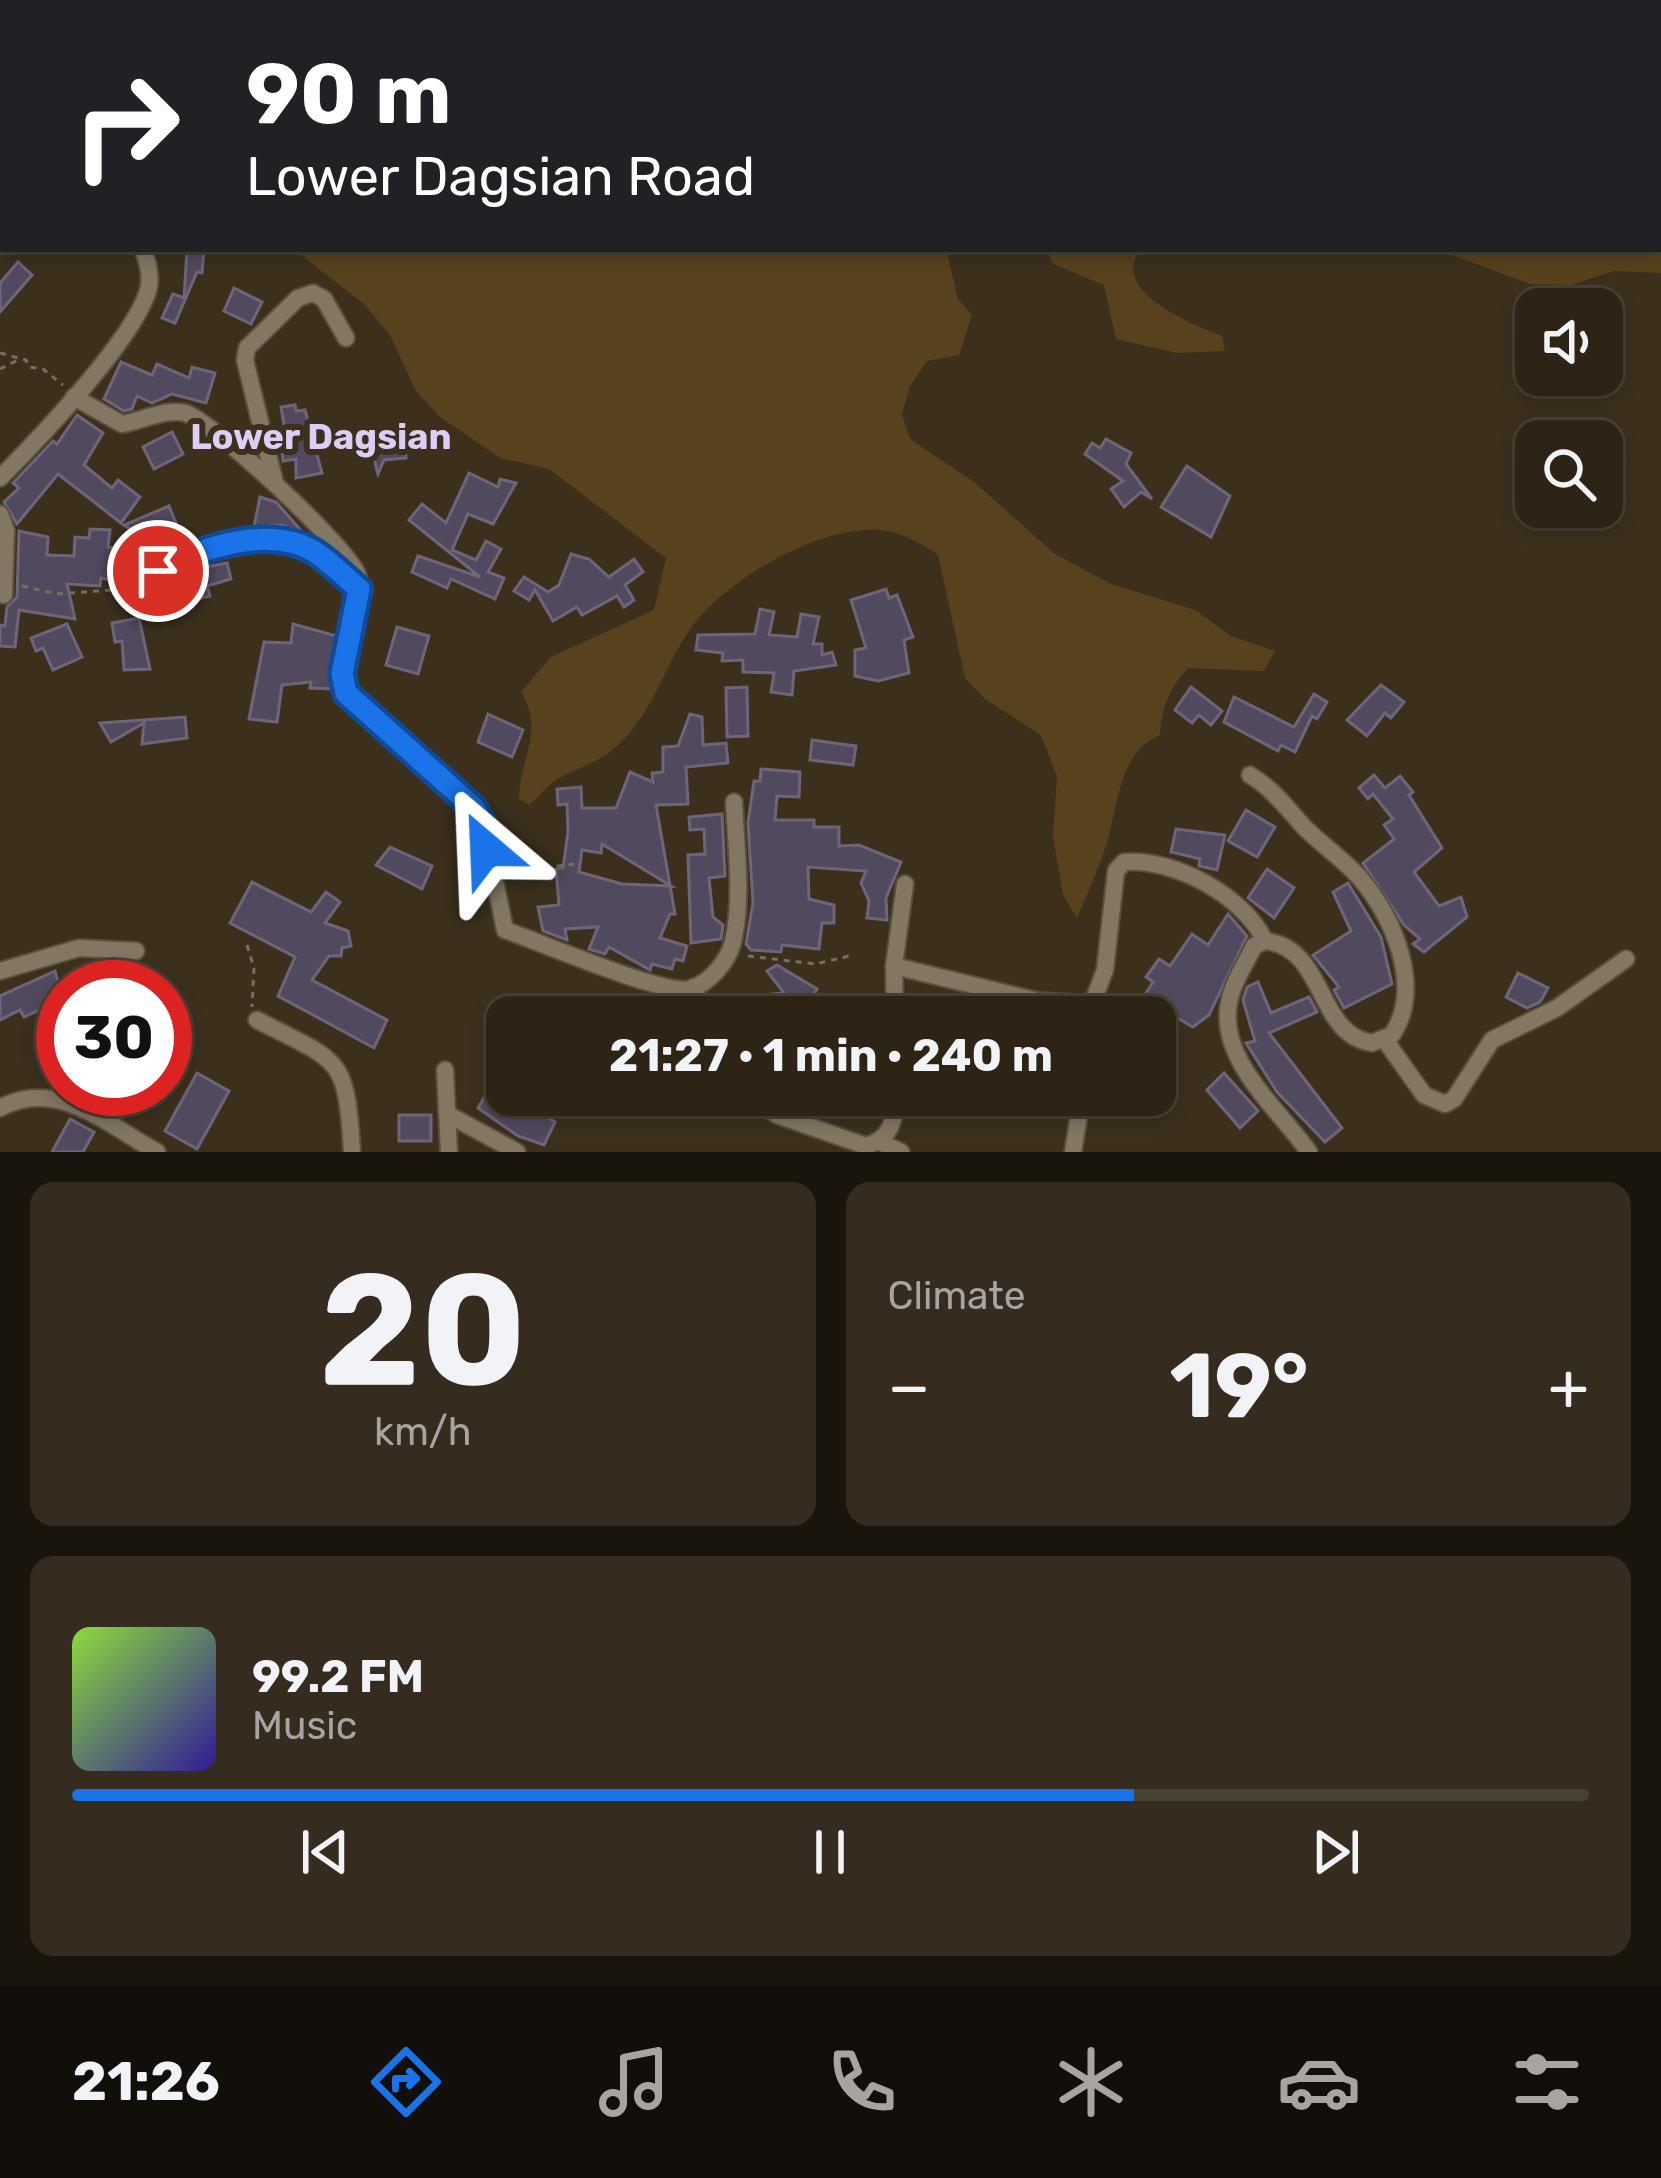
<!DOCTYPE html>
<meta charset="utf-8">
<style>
body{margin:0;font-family:Rubik,sans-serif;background:#352c1f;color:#f1f3f6;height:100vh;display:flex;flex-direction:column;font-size:45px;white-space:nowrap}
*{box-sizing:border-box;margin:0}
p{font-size:39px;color:#a7a4a1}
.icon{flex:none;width:66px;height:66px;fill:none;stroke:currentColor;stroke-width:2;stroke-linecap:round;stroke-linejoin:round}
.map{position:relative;height:1152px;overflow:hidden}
.details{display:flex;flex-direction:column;gap:30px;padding:30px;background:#19140c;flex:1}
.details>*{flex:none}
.top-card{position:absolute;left:0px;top:0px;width:1662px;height:252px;box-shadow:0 6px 18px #0003,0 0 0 3px #484135;background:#202124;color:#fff;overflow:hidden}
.buttons{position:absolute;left:1515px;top:288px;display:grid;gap:24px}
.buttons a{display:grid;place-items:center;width:108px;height:108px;border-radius:24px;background:#2d2416;box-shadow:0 6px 18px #0003,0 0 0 3px #484135;font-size:60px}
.speed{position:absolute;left:36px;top:960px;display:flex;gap:24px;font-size:60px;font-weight:700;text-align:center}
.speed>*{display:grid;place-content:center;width:156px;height:156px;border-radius:50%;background:#2d2416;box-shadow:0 6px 18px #0003,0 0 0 3px #484135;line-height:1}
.speed .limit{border:18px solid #d22;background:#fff;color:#111}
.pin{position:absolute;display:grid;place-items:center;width:102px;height:102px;color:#fff;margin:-51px;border:6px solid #fff;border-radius:50%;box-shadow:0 3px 12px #0007}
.me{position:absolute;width:132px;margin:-66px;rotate:334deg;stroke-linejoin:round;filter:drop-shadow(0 0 9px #0008)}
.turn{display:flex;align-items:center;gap:42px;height:252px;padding:0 48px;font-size:54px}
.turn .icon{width:156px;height:156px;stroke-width:2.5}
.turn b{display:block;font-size:84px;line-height:102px}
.big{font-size:90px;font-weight:700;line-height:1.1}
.details .card{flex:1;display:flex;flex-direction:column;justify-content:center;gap:18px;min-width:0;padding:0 42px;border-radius:24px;background:#352c1f}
.details .dial{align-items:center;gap:0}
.dial b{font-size:156px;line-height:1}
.song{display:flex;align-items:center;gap:36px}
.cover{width:144px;height:144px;border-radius:18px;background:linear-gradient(135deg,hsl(90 70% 55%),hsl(250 70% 35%))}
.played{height:12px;border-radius:6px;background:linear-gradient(90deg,#1a73e8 70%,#484135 70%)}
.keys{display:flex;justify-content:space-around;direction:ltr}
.heat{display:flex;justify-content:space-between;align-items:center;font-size:66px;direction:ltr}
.details .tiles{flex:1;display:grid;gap:30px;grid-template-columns:1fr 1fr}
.card:last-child{grid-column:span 2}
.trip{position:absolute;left:486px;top:996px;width:690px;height:120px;border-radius:24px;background:#2d2416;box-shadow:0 6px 18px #0003,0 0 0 3px #484135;font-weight:700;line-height:120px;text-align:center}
.tab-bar{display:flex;height:192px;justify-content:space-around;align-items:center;background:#120e09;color:#a7a4a1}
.tab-bar .icon{width:84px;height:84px}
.tab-bar .on{color:#1a73e8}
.tab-bar b{font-size:54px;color:#f1f3f6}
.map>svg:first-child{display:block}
.green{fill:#57421d}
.building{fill:#51495d;stroke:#6e657b;stroke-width:3;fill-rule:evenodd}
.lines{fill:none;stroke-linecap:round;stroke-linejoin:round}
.minor-casing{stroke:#5a4f3d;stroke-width:20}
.path{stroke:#786e5d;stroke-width:3;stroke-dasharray:6 6;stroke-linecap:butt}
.minor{stroke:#837763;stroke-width:16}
.route-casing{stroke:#114b97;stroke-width:30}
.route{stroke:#1a73e8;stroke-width:21}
.labels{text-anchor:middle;stroke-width:12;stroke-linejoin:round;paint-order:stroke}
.quarter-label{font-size:36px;font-weight:bold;fill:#decdf7;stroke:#3c301d}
</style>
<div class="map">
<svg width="1661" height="1152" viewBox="0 0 1661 1152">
<rect width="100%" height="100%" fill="#3c301d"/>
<!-- green -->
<g class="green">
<path d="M179,0h615l4,3h-616z"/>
<path d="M1018,0h643v273l-47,-2 -43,14 -41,-1 -94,-35h223v-246z"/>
<path d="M293,249h653l12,50 14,16 -13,40 -32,6 -17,25 -8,29 8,24 64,43 81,72 56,30 84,26 36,26 44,15 -11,20 -76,-3c-19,21 -26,39 -28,67 -40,16 -42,68 -52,104 -8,27 -20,53 -31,79l-14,-23 -10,-58 4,-61 -16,-41 -56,-36 -20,-21 -27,-123c-18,-12 -36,-23 -58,-25 -62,-5 -154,50 -189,98 -26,36 -35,77 -66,110 -23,25 -43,27 -69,42 -9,6 -18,18 -27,25l-10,-7c1,-40 26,-68 2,-106l30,-35 103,-47 12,-52 -117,-89 -49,-11 -60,-41 -24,-26 -26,-56 -27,-32z"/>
<path d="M1046,249h95c-34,42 53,76 81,87l3,15 -48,2 -61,-14 -12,-54 -51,-21z"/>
</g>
<!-- building -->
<g class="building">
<path d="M187,249h17l-2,24 -5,-1 -22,51 -13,-5 11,-24 11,4z"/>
<path d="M18,262l14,13 -32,37v-29z"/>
<path d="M234,288l28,14 -11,22 -27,-13z"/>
<path d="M121,362l31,13 5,-11 32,14 3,-11 23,6 -9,30 -34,-9 -20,9 -15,-7 -5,13 -8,2 -20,-12z"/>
<path d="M295,405l1,6 9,-1 17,63 -26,5v-19l-13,2 -2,-17 6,-1 -6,-36z"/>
<path d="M77,415l26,18 -19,32 28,23 6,-8 22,17 -19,26 -63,-49 -41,50 -13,-22 15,-14 -6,-5 40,-42 4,3z"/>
<path d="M385,427l-2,13 22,1 1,17 -22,2 -6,14 -12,-44z"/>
<path d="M172,432l11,22 -29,15 -11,-22z"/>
<path d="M1106,439l25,14 -5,11 26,35 -11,-7 -17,15 -13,-18 12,-8 -38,-27 7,-11 8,5z"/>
<path d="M1187,466l43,30 -19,41 -50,-30z"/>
<path d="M469,473l29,14 2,-8 16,4 -23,41 -25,-10 -16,36 24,10 10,-19 15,8 -13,23 16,6 -9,21 -44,-20 -4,9 -35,-16 6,-16 62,21 -71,-57 13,-16 24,19z"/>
<path d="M260,497l16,5 28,32 -22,-9 -28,2z"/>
<path d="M169,506l13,32 -2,8 -54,17 -5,20 -20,-5 -1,8 -33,-2 8,35 -56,-9 -4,37 -15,-1v-21l5,1 2,-19 10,-10 2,-66 29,6 -1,18 27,1 1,-19 14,1 1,-9 20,1 -2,17 27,6 -1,-21 -10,-7z"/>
<path d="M571,554l18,5 20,18 25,-18 9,13 -18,13 9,15 -10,7 -7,-11 -35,19 -5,-8 -24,14 -18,-31 -6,10 -15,-9 10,-14 24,15 11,-7z"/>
<path d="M227,563l4,16 -24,7 3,10 -12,3 -9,-29z"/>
<path d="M886,589l3,9 8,-3 16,42 -9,3 5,33 -31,8 -23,-5v-26l11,-2 -15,-48z"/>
<path d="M760,609l14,3 -5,23 28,2 4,-23 18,3 -6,27h9v11l10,-3 4,13 -42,6 -2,24 -21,-3 3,-19 -31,-1v-12l-21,1 1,-8 -27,-3 2,-15 57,-1z"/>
<path d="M139,618l11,51 -26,1 -2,-29 -7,1 -3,-19z"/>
<path d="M67,624l15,33 -29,13 -10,-22 -7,3 -5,-13z"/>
<path d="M293,624l44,12 -5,53 -22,-1 1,-6 -29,3 -5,37 -28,-3 15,-77 27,1z"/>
<path d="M397,627l32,9 -11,38 -32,-9z"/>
<path d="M1381,685l23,17 -13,16 -6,-5 -18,23 -20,-16z"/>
<path d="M747,687l1,49 -21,1 -1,-49z"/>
<path d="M1191,687l31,24 -11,14 -12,-10 -7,8 -17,-13z"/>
<path d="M1314,694l13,8 -10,17 -5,-3 -17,36 -14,-7 -3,6 -54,-29 10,-25 60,30z"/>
<path d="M488,714l35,16 -11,27 -34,-15z"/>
<path d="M690,714l12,3 1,28 23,-2 2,20 -42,4 2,37 -32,1 19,109h-5l-10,24 27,8 -4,15 -8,-2 -3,10 -20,-5 -2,6 -41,-23 -4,7 -16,-5 9,-22 -33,2 2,11 -24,-9 -5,-24 21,-2 -3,-36 7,-1 5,-36 -1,-28 -9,1 -1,-16 24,-2 1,21h34l14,-36 23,10 -1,-9 11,-1v-25l15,-1zM602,844l69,42 -49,-2 -43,-12 3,-22 19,3z"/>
<path d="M185,717l2,21 -45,6 2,-21 -33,19 -11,-19z"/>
<path d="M812,740l44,6 -3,19 -43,-5z"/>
<path d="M761,769l39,3 -1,25 -22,-1 -2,24h39v7h25v19l20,-1 42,17 -15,36 1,22 -20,-2 2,-17 -8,-18 5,-12 -58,-4 1,32 25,6v18h-12l-3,26 -37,-4 -1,7 -30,-2 -5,-6 7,-41 -5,-80 6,-42h6z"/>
<path d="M1374,775l11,13 15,-12 13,16 -4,3 33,53 -28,24 25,34 22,-9 6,20 -43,35 -11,-8 7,-5 -16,-14 -41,-62 31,-24 -10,-14 9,-6 -20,-25 -5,5 -9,-11z"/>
<path d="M1246,810l29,17 -18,30 -29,-16z"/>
<path d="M722,814l3,62 -16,2 4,39 10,8 -2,14 -30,4 -3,-88 17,-1 -1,-25 -14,1 -1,-13z"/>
<path d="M1176,829l49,6 -8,35 -18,-4 1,-7 -29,-7z"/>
<path d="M390,847l42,19 -10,23 -46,-24z"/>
<path d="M1267,869l27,19 -20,30 -26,-20z"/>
<path d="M252,882l59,30 15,-20 14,10 -15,21 23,8 3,15 -9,2 -1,8h-12l-17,24 75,40 -13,28 -96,-52 17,-39 -65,-34z"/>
<path d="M1348,883l33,54 11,47 -48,24 -10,-18 5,-3 -26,-32 38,-24 -18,-39z"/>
<path d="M1228,914l19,22 -38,79 -16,12 -50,-29 10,-16 -7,-5 13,-18 11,7 22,-32 16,11z"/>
<path d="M777,965l40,24 -14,23 -31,-18 12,-1 -17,-22z"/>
<path d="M55,971l8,28 -39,18 -4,-7 -20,10v-24z"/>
<path d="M1518,973l30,15 -8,14 -13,6 -21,-11z"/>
<path d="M1258,982l13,31 38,-16 8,15 -48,21 73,95 -17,14 -48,-50 -31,-49 9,-2 -12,-41 4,-13z"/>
<path d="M655,997l20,5 1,15h-91l-2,-12z"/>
<path d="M197,1073l32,18 -32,58 -32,-18z"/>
<path d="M1224,1073l34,38 -18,17 -33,-38z"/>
<path d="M492,1084l63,38 -11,23 -26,-9 -40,-28z"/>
<rect x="399" y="1115" width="32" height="26"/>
<path d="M70,1119l24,13 -11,20h-31z"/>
</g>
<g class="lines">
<defs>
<g id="minor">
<path d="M0,127l3,-2"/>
<path d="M74,397l48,27c19,-3 45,-16 63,-11 26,7 167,138 173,163 10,38 -26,79 -12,117l128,116 9,14 22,107c32,11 160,66 185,59 20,-6 38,-28 43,-47 10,-44 3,-95 1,-140"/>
<path d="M0,478c37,-37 140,-145 149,-192 2,-13 -2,-25 -6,-37"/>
<path d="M275,483l-30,-123 2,-12 51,-50 15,-5 11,6 22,39"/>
<path d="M0,514l6,16 -2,65"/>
<path d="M137,583c47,-29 125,-64 178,-30 16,10 30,24 44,36"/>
<path d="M1250,775c23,14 36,32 54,52 18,18 39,32 56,51 33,39 64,109 32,157l-20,8c-57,-9 -45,-95 -107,-102"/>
<path d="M1265,941l-11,5c-8,17 -20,34 -24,52 -16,59 49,111 79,154"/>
<path d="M894,966l144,35 54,3 13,-34 11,-99 8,-9c50,-4 120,34 141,79"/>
<path d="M0,971l79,-23 57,3"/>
<path d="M694,987l10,30"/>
<path d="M895,1017l-1,-51 11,-82"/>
<path d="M257,1020c84,43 89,35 95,132"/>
<path d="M1385,1040l39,55 21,9 9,-5 38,-59 65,-32 69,-49"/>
<path d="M445,1070l4,82"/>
<path d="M750,1095l27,20 89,31c26,-7 28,-27 32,-51"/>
<path d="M0,1108c56,-31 107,16 157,44"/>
<path d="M449,1115l68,37"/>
<path d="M880,1142l21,10"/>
<path d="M1073,1152l9,-57"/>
</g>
</defs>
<!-- minor casing -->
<use href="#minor" class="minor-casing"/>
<!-- path -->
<g class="path">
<path d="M0,353l26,7 3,7 14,2 20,16"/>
<path d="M0,369l18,-9"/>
<path d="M22,586l35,8 68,-5"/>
<path d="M509,872l65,-8"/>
<path d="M247,945l7,23 -2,39"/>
<path d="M748,956l68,8 37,-9"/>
</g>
<!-- minor -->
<use href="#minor" class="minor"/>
</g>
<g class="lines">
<defs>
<path id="route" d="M158,571c43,-23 110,-47 157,-19 15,10 30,25 44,37l-17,85 4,19 128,115 9,16 3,25"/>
</defs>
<!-- route casing -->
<use href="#route" class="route-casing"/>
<!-- route -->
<use href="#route" class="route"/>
</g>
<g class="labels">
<!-- quarter labels -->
<g class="quarter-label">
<text x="321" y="449">Lower Dagsian</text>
</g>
</g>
</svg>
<div class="buttons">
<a><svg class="icon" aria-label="sound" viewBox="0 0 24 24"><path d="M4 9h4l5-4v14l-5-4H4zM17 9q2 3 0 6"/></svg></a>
<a><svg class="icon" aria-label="search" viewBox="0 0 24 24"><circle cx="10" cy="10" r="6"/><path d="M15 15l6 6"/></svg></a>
</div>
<div class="speed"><div class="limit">30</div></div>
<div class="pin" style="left:158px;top:571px;background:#d93025"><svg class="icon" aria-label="arrive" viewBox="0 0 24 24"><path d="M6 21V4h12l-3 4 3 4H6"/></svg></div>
<svg class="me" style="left:486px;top:849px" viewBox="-20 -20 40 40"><path d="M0-17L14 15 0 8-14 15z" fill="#1a73e8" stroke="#fff" stroke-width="4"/></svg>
<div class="trip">21:27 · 1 min · 240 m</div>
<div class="top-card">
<div class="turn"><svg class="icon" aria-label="right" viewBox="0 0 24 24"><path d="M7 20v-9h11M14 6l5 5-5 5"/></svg><div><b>90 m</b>Lower Dagsian Road</div></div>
</div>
</div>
<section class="details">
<div class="tiles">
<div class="card dial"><b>20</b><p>km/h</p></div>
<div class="card"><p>Climate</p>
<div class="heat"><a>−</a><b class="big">19°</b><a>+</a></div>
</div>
<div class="card">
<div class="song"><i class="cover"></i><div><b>99.2 FM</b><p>Music</p></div></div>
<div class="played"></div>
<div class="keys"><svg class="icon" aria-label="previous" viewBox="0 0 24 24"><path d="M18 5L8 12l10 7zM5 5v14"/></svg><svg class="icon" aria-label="pause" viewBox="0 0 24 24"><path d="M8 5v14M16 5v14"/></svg><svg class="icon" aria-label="next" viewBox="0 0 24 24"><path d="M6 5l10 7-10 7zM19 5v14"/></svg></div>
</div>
</div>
</section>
<nav class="tab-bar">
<b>21:26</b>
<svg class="icon on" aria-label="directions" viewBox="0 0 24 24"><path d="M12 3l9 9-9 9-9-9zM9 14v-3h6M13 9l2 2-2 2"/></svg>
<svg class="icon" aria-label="music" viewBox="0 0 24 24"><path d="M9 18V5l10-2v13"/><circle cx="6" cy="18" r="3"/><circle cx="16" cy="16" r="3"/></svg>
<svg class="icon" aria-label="phone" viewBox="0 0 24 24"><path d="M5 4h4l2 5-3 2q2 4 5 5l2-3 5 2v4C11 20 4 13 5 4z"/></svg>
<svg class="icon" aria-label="climate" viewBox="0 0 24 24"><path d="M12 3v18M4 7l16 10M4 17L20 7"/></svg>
<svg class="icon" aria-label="car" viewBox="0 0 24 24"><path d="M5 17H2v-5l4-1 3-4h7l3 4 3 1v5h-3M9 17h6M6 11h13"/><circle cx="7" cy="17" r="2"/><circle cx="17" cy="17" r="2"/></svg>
<svg class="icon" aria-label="filters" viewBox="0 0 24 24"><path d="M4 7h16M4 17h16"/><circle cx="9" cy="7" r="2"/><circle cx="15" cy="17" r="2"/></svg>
</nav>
